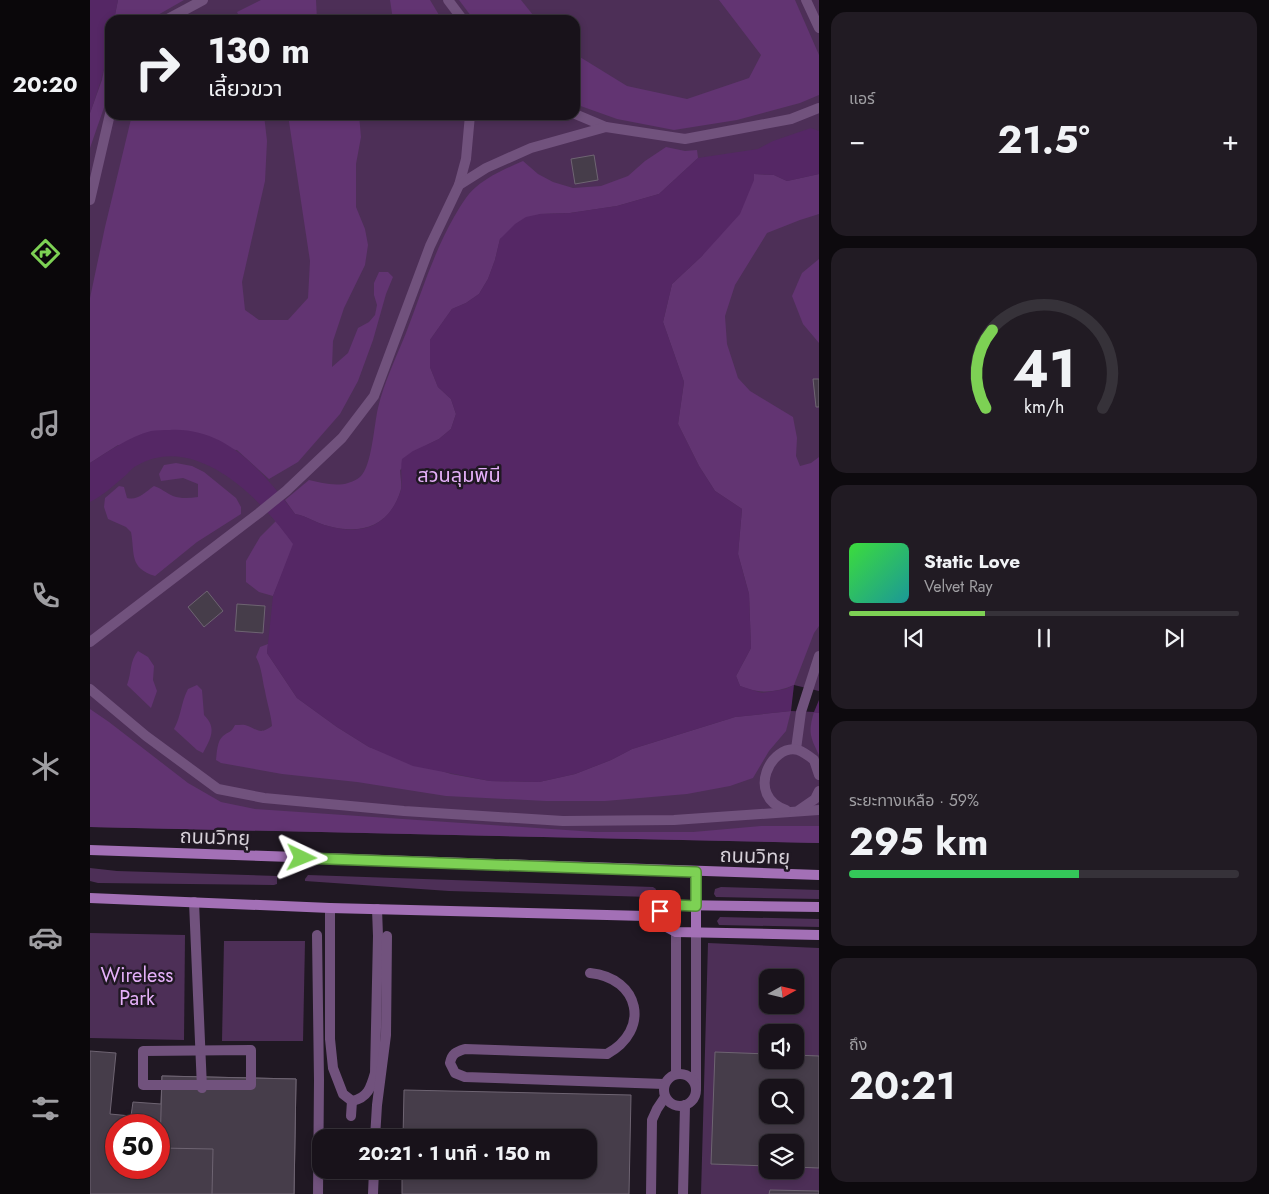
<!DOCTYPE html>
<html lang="th">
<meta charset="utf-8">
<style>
body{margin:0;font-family:Jost,"Noto Sans Thai",sans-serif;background:#211b23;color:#f1f3f6;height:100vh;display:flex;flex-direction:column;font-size:19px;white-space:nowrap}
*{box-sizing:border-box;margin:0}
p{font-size:16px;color:#9f9ea2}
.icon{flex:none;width:28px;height:28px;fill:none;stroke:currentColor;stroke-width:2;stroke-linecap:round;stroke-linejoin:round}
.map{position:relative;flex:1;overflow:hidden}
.side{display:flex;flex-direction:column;gap:12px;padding:12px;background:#0d0a0e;width:450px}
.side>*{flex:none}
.top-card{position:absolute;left:15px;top:15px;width:475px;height:105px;border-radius:15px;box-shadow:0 2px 8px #0003,0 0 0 1px #363239;background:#18121a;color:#f1f3f6;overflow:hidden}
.needle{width:32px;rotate:82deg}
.tools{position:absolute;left:669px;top:969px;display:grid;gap:10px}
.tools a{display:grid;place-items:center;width:45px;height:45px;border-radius:10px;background:#18121a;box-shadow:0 2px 8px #0003,0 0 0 1px #363239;font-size:25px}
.speed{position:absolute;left:15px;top:1114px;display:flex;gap:10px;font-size:25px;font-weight:700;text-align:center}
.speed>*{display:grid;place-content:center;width:65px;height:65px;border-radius:50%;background:#18121a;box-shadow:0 2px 8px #0003,0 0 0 1px #363239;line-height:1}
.speed .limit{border:8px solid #d22;background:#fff;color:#111}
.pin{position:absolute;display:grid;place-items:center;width:42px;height:42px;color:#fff;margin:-21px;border-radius:10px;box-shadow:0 2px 8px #0006}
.me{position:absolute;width:55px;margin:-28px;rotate:92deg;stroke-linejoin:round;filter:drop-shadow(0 0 4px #0008)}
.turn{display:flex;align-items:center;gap:18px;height:105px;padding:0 20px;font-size:22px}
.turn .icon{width:65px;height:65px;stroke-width:2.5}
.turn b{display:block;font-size:35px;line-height:42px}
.big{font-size:38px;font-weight:700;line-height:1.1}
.side .widget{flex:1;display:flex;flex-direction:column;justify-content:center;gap:8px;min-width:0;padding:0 18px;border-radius:15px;background:#211b23}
.side .dial{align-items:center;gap:0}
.dial svg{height:130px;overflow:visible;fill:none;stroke:#363239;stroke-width:7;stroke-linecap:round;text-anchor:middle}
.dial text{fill:#f1f3f6;stroke:none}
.song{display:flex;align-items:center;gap:15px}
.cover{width:60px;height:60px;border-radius:8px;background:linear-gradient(135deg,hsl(120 70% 55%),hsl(180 70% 35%))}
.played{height:5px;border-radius:2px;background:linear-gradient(90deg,#7dd154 35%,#363239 35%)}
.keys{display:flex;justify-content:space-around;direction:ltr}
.heat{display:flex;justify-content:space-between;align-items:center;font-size:28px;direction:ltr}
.charge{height:8px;border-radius:4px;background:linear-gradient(90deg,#34c759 59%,#363239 0)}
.trip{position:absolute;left:222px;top:1129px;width:285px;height:50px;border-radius:15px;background:#18121a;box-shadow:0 2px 8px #0003,0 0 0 1px #363239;font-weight:700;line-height:50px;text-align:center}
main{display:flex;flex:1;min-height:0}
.tabs{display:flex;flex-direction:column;width:90px;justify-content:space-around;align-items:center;background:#0a070a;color:#9f9ea2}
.tabs .icon{width:35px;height:35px}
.tabs .on{color:#7dd154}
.tabs b{font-size:22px;color:#f1f3f6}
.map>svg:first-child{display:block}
.green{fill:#4d2f57;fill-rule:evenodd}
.forest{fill:#623472}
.water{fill:#552765}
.pier{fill:#201823}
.building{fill:#463d4a;stroke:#6e6472;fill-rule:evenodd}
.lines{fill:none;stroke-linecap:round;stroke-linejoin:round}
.lane{stroke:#71527d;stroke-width:10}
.street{stroke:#71527d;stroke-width:10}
.secondary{stroke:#a370b6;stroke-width:10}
.route-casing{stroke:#518837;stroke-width:12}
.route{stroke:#7dd154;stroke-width:9}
.labels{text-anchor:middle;stroke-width:5;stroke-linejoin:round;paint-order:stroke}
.park-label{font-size:20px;fill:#e5b0f9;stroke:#201823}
.street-label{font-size:20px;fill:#d6d0d8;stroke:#201823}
</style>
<main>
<nav class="tabs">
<b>20:20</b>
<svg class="icon on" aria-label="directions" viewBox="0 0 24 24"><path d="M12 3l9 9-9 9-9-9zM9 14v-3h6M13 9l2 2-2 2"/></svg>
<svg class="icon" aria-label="music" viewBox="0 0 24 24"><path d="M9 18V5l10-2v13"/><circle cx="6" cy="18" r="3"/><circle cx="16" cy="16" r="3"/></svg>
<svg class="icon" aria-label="phone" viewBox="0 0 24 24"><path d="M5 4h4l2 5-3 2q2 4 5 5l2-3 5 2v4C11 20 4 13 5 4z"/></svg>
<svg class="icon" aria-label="climate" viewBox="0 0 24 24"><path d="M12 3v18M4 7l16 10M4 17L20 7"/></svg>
<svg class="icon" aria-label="car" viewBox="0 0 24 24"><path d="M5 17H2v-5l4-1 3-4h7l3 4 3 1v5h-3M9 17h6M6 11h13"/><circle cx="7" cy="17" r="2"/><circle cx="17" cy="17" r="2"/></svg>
<svg class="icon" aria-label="filters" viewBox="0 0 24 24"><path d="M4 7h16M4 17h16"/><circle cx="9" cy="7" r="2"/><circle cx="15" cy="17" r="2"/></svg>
</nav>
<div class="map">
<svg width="729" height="1194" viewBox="0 0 729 1194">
<rect width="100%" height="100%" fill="#201823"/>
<!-- green -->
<g class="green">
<path d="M0,0h729v843l-729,-16zM20,20h465v95h-465z"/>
<path d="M0,868l27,3 160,5v8l-3,1 -176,-2 -8,-2z"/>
<path d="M218,875l345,12 3,2 -1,3 -5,5 -201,-6 -144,-10v-2z"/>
<path d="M631,887l98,3v9l-103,-2 -2,-3 1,-5z"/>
<path d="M630,917l99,2v8l-100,-2 -2,-4z"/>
<path d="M0,933l95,2 -1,105 -94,-2z"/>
<path d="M134,941h81l-2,100h-81z"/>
<path d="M618,943l111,5v246h-118zM678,978h27v27h-27zM678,1032h27v28h-27zM678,1088h27v27h-27zM678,1142h27v28h-27z"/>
</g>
<!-- forest -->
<g class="forest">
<path d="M28,0h66l-35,20h-35z"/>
<path d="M171,0h55l1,20h-76l-4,-8z"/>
<path d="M300,0h40l12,20h-49z"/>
<path d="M369,0h62l16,20h-63z"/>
<path d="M629,0h76l24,55v40l-19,8 -63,17 -63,10 -57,-11 -42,-15v-50l52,32 60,13 62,-21 12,-23z"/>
<path d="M20,40v50l-20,58v-35l12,-33z"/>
<path d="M42,115h132l3,26 -2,40 -23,101 3,28 14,10h29l20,-22 2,-37 -22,-146h71l2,22 -5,27v43l9,22 3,16 -3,20 -21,43 -11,33 -1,26 16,-14 10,-25 11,-6 6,-7 2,-10 -3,-10v-12l5,-11h9l5,5 -7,17 -13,46 -15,41 -18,33 -42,48 -29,17 -32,-29 -119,-5 -28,18v-165l15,-71z"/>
<path d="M576,147l19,4 12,-1 1,8 -39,36 -42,12 -47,7 -30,1 -40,25 -5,21 -7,19 -9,15 -13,9 -14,6 -22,31v27l8,20 13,12 5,15 -5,15 -12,10 -12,6 -27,25c0,6 2,14 1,19 -10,37 -39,46 -73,37 -12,-3 -21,-10 -33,-12l-10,-14 24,-20c16,4 36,9 51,-3 12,-10 14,-53 18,-69 6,-26 18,-50 28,-75 15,-39 27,-79 48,-116 6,-10 13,-23 22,-30 14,-12 31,-19 47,-26l15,13 15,8 20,6 28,-2 27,-10 17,-15z"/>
<path d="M664,174l20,1 13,6 32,-7v40l-19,6 -33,13 -32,52 -10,31 2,28 11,34 12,13 43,26 4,21 -1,18 4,10 11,-3 8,-6v169l-5,7 -20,52c-18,8 -36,9 -54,1l-4,-10 15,-28 -2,-54 -11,-40 4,-45 -27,-18 -16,-25 -21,-42 6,-42 -21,-60 9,-38 30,-28z"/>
<path d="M729,259v84l-16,-19 -11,-28 10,-23z"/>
<path d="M86,463l16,3 12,6 32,26 5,9v7l-44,28 -42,34c-26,-8 -20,-22 -24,-44l-5,-5 -18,-8 -4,-12 1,-9 14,-12 5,1 3,11c11,3 18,-6 27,-12 7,2 12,7 19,10 8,3 17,2 25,1v-13l-15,-6 -22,3 -2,-7 5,-9z"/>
<path d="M186,521l18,23 -21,52 -14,-4 -13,-10v-21l14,-24z"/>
<path d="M178,644l-1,9 30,45 40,29 32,20 82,27 39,7 49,1 36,-8 36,-14 21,-11 103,-32 56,-6 -5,20 -17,20 -16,27 -23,8 -43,8 -82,7h-59l-100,-5 -89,-14 -75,-8 -61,-11 -5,-3c1,-8 1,-19 7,-24 6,-5 8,-3 12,-11 5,0 9,-1 13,1 11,5 13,8 24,0 -1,-12 -5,-23 -7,-35 -3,-12 -3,-23 -9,-34l4,-10z"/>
<path d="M48,651l10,6 6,9 -1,14 4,11 -6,17 -24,-23c5,-13 2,-23 11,-34z"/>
<path d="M107,685l5,5 2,25c13,13 7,23 -1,38l-6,-3 -23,-21c7,-12 7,-27 14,-40z"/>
<path d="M0,709l19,13 79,61 33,19 34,7 340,23h98l68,-6h58v17l-729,-16z"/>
<path d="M724,712l5,1v42c-9,-18 -11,-23 -5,-43z"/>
</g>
<!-- water -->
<g class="water">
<path d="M0,0h28l-4,20h-4c0,33 -9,63 -20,93z"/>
<path d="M721,128l8,3v43l-32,7 -13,-6 -20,-1v6l-14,34 -38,42 -30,28 -9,38 21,60 -6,42 21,42 16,25 27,18 -4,45 11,40 2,54 -15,28 4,10 22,7 24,-4 8,-4 25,6v22l-28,-2 -56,6 -103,32 -21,11 -36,14 -36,8 -49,-1 -77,-15 -44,-19 -32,-20 -40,-29 -30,-45 6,-57 20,-52c-31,-44 -96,-112 -155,-79 -5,2 -8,6 -12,10 -12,10 -22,20 -36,27v-39c19,-12 39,-26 61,-32 6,-1 13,-1 19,-1 57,-3 94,43 125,84 12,2 21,9 33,12 35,10 61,0 73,-36 2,-7 -1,-21 1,-31l11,-8 26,-12 12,-10 5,-15 -5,-15 -13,-12 -8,-20v-27l22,-31 14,-6 13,-9 9,-15 7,-19 5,-21 15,-15 11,-7 14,-3 30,-1 47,-7 42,-12 39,-36 60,-9 15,-8z"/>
</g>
<!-- pier -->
<path class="pier" d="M704,685l25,6v9l-5,12 -23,-1z"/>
<!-- building -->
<g class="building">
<path d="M504,155l4,25 -23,4 -4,-25z"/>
<path d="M723,379h6v28h-3z"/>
<path d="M117,591l16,20 -19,16 -16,-20z"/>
<path d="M147,604l28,2 -2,27 -28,-2z"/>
<path d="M0,1051l26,2 -6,61 21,2 2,-14 28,2 1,-28 134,3 -2,115h-204zM26,1125h43v43h-43z"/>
<path d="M625,1052l53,2v6h27v-5l24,1v112l-24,-1v-25h-27v24l-57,-2zM678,1088h27v27h-27z"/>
<path d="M72,1076l134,3 -2,115h-82l1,-45 -53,-1z"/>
<path d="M314,1090l227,5 -2,99h-227v-24h187v-32h-186z"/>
<path d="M680,1190l49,1v3h-50z"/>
</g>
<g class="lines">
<!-- lane -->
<g class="lane">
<path d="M104,902l8,186"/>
<path d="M240,908v131l3,29 10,26 9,7c16,-3 19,-14 23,-28l3,-137 -1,-27"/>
<path d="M500,973c50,5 61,57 17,81l-142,-5c-9,3 -13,4 -15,14l5,10 10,4 199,7"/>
<path d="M161,1050v35h-108v-34z"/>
<path d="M261,1116l1,-15"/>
<path d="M561,1194l1,-74 5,-11 8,-12"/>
</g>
<!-- street -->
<g class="street">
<path d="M358,0l15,20"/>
<path d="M716,0l13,28"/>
<path d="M76,20l37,-20"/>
<path d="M485,114l31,13"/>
<path d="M369,185l7,-26 4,-44"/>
<path d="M0,200l20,-86"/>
<path d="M0,642l169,-129 27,-22 56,-53 32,-42 56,-150 29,-61 27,-17 45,-20 75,-21 79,12 106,-20 28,-11"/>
<path d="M0,689l56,47 72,53 46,9 140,13 159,10 111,-1 145,-10"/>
<path d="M706,749l5,-37 18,-56"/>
<path d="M696,810c-41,-14 -15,-67 12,-60 6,2 11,6 16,10l5,15"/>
<path d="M709,810l16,-11 4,-8"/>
<path d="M606,931v156"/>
<path d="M227,935l2,145 -1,114"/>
<circle cx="590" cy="1090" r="16"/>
<path d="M586,1074v-142"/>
<path d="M285,1138l2,-33 9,-70 1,-99"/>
<path d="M283,1194l1,-24"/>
<path d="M593,1194l2,-89"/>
</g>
<!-- secondary -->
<g class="secondary">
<path d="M0,850l729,25"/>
<path d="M0,898l240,10 316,8 28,-11 145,2"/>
<path d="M556,916l30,16 143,3"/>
<path d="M606,931v-59"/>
</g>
</g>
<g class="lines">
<defs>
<path id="route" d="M212,858l394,14v34l-22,-1 -14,6"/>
</defs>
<!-- route casing -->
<use href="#route" class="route-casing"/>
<!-- route -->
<use href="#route" class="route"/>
</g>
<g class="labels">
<!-- park labels -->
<g class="park-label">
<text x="369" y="482">สวนลุมพินี</text>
<text x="47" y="982">Wireless<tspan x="47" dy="23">Park</tspan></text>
</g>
<!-- street labels -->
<g class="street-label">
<text transform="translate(125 837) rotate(2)" y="7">ถนนวิทยุ</text>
<text transform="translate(665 856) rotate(2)" y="7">ถนนวิทยุ</text>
</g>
</g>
</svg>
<div class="tools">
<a><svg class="needle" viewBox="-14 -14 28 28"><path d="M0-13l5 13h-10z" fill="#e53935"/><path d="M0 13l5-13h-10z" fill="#9f9ea2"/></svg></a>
<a><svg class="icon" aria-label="sound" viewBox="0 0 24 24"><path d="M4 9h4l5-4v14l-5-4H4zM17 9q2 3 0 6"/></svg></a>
<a><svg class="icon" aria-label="search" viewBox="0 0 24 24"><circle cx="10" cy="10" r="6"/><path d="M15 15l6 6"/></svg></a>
<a><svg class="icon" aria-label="layers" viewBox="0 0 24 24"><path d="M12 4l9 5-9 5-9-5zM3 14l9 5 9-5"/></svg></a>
</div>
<div class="speed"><div class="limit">50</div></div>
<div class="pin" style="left:570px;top:911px;background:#d93025"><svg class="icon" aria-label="arrive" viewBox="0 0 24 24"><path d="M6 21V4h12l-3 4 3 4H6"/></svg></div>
<svg class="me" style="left:212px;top:858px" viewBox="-20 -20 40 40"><path d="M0-17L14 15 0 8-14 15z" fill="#7dd154" stroke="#fff" stroke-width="4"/></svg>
<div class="trip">20:21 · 1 นาที · 150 m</div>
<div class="top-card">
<div class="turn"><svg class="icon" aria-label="right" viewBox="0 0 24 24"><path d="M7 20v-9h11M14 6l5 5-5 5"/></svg><div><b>130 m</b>เลี้ยวขวา</div></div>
</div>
</div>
<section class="side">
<div class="widget"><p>แอร์</p>
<div class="heat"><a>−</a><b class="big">21.5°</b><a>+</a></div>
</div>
<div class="widget dial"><svg viewBox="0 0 100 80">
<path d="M14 69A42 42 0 1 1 86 69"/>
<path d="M14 69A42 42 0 0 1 18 21" stroke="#7dd154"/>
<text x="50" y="56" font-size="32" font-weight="700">41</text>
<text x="50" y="72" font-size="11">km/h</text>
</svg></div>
<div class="widget">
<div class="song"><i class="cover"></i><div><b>Static Love</b><p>Velvet Ray</p></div></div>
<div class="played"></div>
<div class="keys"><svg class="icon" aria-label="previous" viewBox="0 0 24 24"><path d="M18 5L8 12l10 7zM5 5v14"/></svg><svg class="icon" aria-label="pause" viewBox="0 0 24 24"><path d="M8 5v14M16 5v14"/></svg><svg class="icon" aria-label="next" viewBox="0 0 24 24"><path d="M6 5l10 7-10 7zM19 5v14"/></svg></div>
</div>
<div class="widget"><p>ระยะทางเหลือ · 59%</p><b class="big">295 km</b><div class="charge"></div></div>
<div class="widget"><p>ถึง</p><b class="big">20:21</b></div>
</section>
</main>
